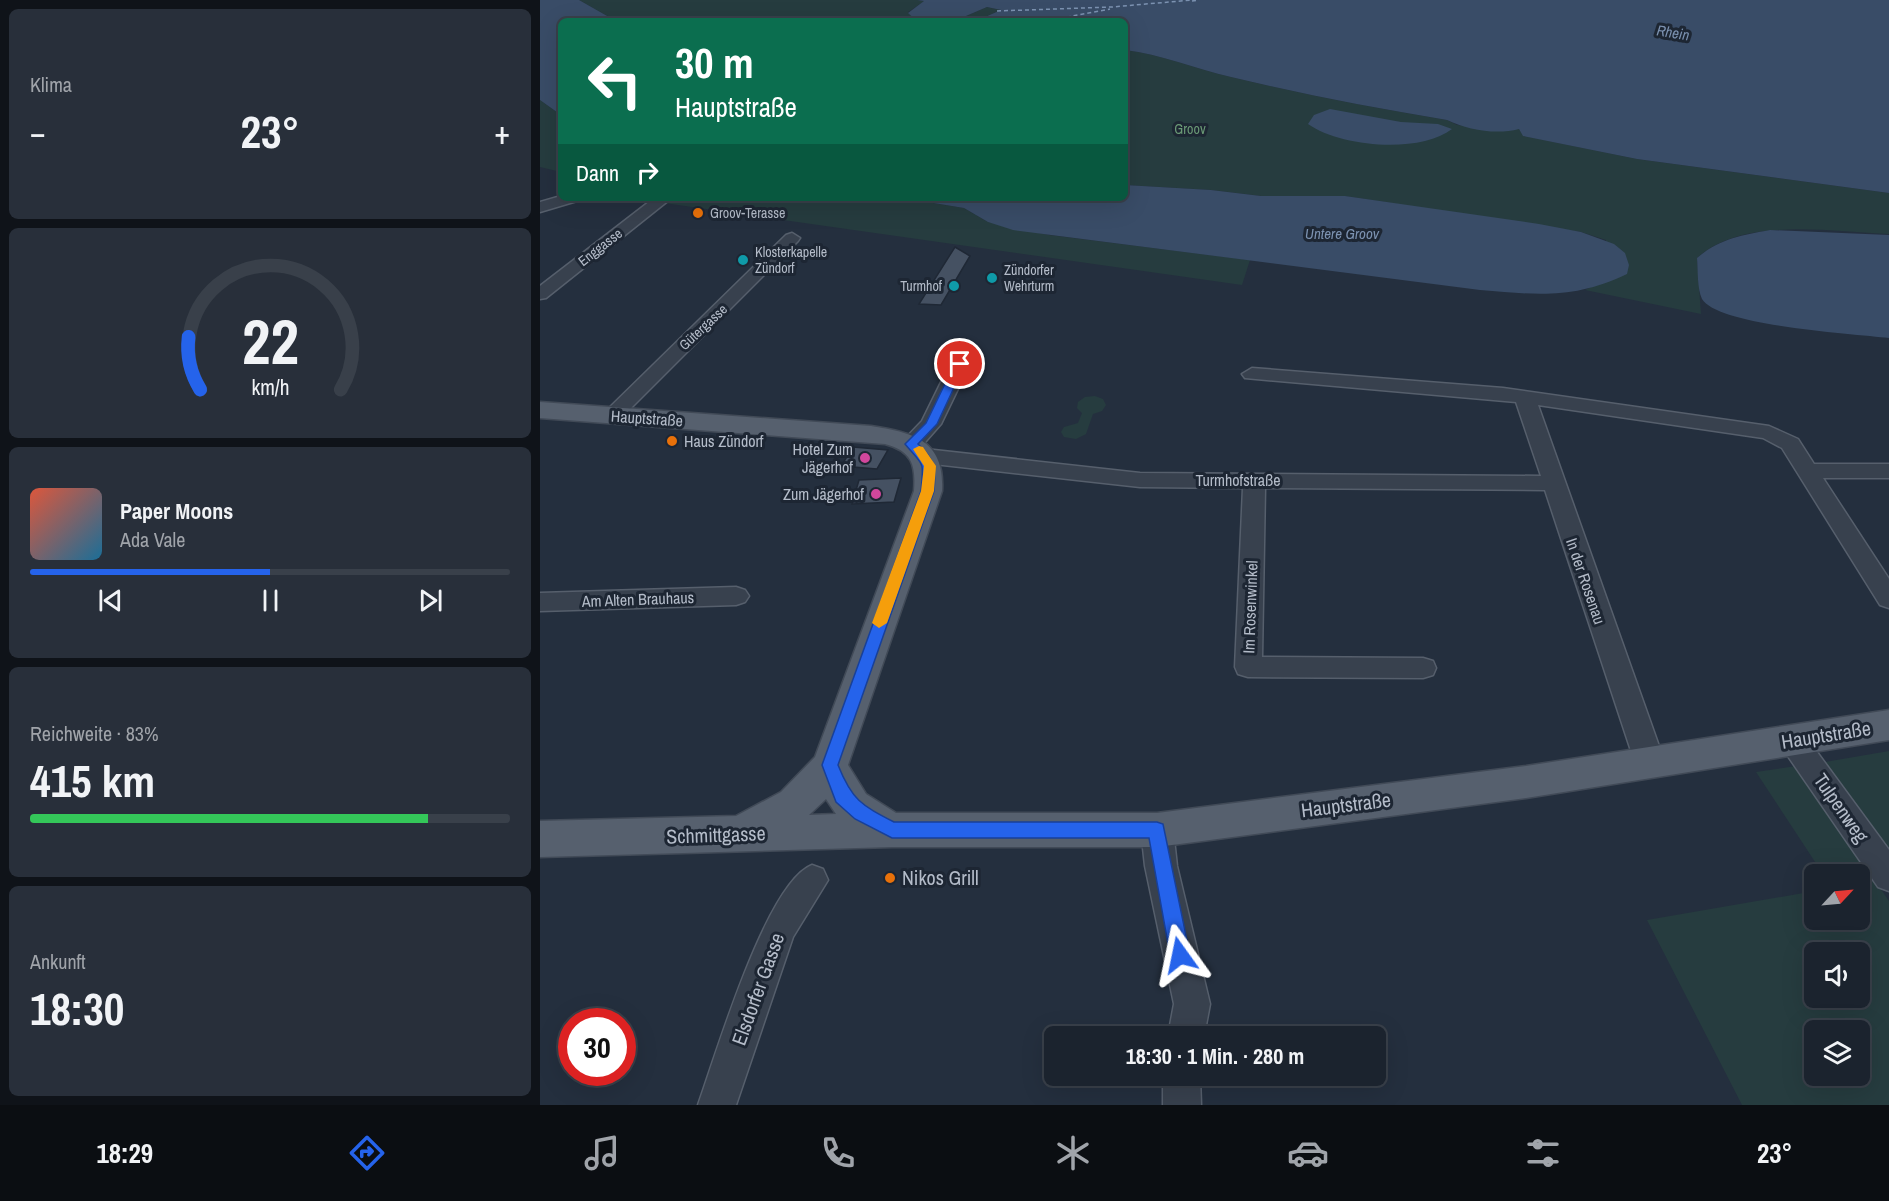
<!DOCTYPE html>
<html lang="de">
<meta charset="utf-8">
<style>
body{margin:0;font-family:"Archivo Narrow",sans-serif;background:#282f3a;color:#f1f3f6;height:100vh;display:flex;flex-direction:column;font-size:22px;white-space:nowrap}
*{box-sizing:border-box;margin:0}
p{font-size:20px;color:#a0a4aa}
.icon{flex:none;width:33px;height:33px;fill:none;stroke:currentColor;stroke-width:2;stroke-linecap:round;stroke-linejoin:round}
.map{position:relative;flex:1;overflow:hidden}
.drawer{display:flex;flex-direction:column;gap:9px;padding:9px;background:#0f1319;width:540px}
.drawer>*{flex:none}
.guide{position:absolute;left:18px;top:18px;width:570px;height:183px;border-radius:9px;box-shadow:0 6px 24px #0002,0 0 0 2px #39404a;background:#0b6e4f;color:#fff;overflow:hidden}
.needle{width:39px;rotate:64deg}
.controls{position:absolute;left:1264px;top:864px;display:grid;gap:12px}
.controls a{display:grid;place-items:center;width:66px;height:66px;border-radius:9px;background:#1b232e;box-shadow:0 6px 24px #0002,0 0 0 2px #39404a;font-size:30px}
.speed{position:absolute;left:18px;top:1008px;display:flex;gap:12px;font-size:30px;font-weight:700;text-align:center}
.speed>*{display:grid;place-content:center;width:78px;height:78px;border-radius:50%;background:#1b232e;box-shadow:0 6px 24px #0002,0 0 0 2px #39404a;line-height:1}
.speed .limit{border:9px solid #d22;background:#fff;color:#111}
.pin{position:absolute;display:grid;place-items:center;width:51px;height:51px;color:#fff;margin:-26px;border:3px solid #fff;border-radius:50%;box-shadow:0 2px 6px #0007}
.me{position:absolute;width:66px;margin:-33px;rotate:348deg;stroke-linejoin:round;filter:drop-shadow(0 0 4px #0008)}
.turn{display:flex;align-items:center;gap:21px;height:126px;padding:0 18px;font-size:27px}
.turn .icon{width:78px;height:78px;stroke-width:2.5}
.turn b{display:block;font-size:42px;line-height:51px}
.then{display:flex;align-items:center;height:57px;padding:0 18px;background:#0003;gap:12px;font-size:22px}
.big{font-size:45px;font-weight:700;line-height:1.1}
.drawer .widget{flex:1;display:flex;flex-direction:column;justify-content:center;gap:9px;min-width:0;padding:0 21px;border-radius:9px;background:#282f3a}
.drawer .dial{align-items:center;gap:0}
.dial svg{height:156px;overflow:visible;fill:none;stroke:#39404a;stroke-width:7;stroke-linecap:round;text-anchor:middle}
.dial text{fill:#f1f3f6;stroke:none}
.song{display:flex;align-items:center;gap:18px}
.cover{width:72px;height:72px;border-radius:9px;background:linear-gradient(135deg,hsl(10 70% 55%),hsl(200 70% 35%))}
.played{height:6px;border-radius:3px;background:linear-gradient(90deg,#2563eb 50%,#39404a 50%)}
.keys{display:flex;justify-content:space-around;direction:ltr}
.heat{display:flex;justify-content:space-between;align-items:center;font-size:33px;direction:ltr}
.charge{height:9px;border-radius:4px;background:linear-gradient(90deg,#34c759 83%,#39404a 0)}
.trip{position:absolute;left:504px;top:1026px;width:342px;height:60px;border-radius:9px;background:#1b232e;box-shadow:0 6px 24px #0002,0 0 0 2px #39404a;font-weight:700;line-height:60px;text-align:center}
.dock{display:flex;height:96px;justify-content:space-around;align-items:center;background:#0b0e12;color:#a0a4aa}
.dock .icon{width:42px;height:42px}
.dock .selected{color:#2563eb}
.dock b{font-size:27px;color:#f1f3f6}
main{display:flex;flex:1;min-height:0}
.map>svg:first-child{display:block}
.green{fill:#263c3f;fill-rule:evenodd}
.water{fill:#394c67}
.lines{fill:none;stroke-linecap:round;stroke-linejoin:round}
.ferry{stroke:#7c92b1;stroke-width:1.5;stroke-dasharray:4 3;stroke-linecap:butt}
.building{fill:#455162;stroke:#1f2835;stroke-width:1.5}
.minor-casing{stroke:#565f6c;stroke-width:3}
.major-casing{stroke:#414a57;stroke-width:3}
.minor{fill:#38414e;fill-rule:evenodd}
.major{fill:#56606e;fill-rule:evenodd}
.route{fill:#2563eb;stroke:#184099;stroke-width:1.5}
.slow{fill:#f59e0b}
.food-dot{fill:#e8710a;stroke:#1d2633;stroke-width:2}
.culture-dot{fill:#0f9aa8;stroke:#1d2633;stroke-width:2}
.hotel-dot{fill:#d1479c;stroke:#1d2633;stroke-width:2}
.labels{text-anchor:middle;stroke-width:6;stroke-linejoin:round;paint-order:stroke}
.far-park-label{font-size:14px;fill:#6b9a76;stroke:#1d2633}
.far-poi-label{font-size:14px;fill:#b4bcc9;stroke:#1d2633;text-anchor:start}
.far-street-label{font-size:14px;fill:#b4bcc9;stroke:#1d2633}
.far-water-label{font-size:15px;font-style:italic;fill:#7c92b1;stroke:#1d2633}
.street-label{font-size:16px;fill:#b4bcc9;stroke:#1d2633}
.poi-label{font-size:16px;fill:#b4bcc9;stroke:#1d2633;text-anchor:end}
.near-street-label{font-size:20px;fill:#b4bcc9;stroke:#1d2633}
.near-poi-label{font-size:20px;fill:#b4bcc9;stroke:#1d2633;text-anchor:start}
</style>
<main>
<section class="drawer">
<div class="widget"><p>Klima</p>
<div class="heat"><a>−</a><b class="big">23°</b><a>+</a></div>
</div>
<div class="widget dial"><svg viewBox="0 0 100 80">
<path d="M14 69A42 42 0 1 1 86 69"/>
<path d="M14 69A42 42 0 0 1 8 42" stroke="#2563eb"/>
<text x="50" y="56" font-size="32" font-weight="700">22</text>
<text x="50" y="72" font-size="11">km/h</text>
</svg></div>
<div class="widget">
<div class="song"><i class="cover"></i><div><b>Paper Moons</b><p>Ada Vale</p></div></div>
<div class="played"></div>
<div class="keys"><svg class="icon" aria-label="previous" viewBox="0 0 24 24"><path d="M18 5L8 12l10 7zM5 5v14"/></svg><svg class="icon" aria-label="pause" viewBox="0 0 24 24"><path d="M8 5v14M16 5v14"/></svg><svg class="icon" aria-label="next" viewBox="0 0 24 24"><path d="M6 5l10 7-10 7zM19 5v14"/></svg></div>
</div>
<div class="widget"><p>Reichweite · 83%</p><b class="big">415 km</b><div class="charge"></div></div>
<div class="widget"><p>Ankunft</p><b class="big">18:30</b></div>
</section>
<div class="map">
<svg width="1349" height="1105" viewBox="0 0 1349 1105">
<rect width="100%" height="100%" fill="#242f3e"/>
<!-- green -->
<g class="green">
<path d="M39,0h338l8,1 -17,11 9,9h-301z"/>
<path d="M447,7l14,3 -25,11h-52l42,-5z"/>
<path d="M585,50c35,4 71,19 106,27 71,17 143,31 216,43l10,5 62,4 5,7 113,23 252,34v41c-60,-2 -145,-18 -192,24l4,56 -116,-24 10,-5 11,-45 -25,-8 -236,-36h-84l-50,-6 -86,-5z"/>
<path d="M0,100l21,15v57l-21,-5z"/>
<path d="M89,198h274l61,10 24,14 61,13 201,25 -8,25z"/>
<path d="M555,396l8,3 3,6 -4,6 -9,3 -7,20 -10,5 -12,-2 -3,-5 3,-5 14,-4 4,-10 -5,-5 1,-6 7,-5z"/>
<path d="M1349,751v100l-64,-89z"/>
<path d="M1256,766l93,135v204h-147l-95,-185 168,-29v29h45v-46h-37l-67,-102zM1275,952h45v46h-45zM1275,1030h45v46h-45z"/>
</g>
<!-- water -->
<g class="water">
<path d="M0,0h39l37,21h-55v94l-21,-15z"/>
<path d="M377,0h972v193l-252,-34 -114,-23 -4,-7c-23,6 -51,1 -72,-9 -73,-12 -145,-26 -216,-43 -35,-8 -71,-23 -106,-27v-29h-149l25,-11 -14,-3 -21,9 -49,5 -9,-8 16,-12z"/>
<path d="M790,109l71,13 37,2 14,5c-32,25 -112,18 -144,-5l6,-9z"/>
<path d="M585,185l86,5 50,6h84l194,28 42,8 33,12 11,9 4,12 -2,9c-52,25 -88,21 -147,16l-467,-60 -25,-8 -24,-14 -61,-10h222z"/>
<path d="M1230,230l119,5v103c-34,-4 -171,-12 -187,-39 -5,-10 -4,-29 -5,-41 22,-19 45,-23 73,-28z"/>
</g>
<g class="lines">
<!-- ferry -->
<g class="ferry">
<path d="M652,1l7,-1"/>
<path d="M457,11l115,-4 80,-7"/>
<path d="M506,21l64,-12"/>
</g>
</g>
<!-- building -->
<g class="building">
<path d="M415,247l15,9 -29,49 -22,-1z"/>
<path d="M313,447l35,3 -11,19 -36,-3z"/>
<path d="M361,478l-7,24 -42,2 7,-24z"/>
</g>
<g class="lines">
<defs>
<g id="minor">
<path d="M21,196l19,2 -3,3 -37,11v-10z"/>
<path d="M114,198l15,2 -123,98 -6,1v-13z"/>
<path d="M252,233l8,5 -2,3 -178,178h-14l-3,-4 3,-4 180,-176z"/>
<path d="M420,358l10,6 -29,60 -22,25h-16l-3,-5 22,-23 28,-57z"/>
<path d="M712,368l251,20 266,38 29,13 16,25h75v14h-66l66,101v29l-9,-3 -98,-157 -19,-10 -225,-33 127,358 -5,9 -10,3 -10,-3 -5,-9 -90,-273 -280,-2 -3,169 161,1 10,3 3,7 -3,7 -10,3 -175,-1 -10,-3 -3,-7 8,-179 -103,-1 -215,-24 -8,-2 -3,-5 3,-5 8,-2 215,24 401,3 -25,-74 -271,-24 -3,-4z"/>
<path d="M196,587l9,3 4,6 -4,6 -9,3 -196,6v-18z"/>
<path d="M1253,729l10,4 86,117v41l-11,-4 -95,-138 -4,-8 4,-8z"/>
<path d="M617,816l11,4 5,10 4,36 33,138 -6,32h-36l6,-32 -29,-138 -4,-36 5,-10z"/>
<path d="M272,865l11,4 5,11 -35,57 -57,168h-38c18,-50 68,-222 114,-240z"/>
<path d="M623,1076h37l1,29h-38z"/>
</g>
<path id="major" d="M0,402l331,24c43,7 74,14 71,65l-94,274 18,29 30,19h261l369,-47 363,-56v30l-363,58 -369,49h-265l-352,10v-36l196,-5 45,-24 34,-35 99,-266c2,-26 -2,-40 -29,-47l-345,-26zM286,799l10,15 -27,1z"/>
</defs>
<!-- minor casing -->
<use href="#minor" class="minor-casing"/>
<!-- major casing -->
<use href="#major" class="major-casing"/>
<!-- minor -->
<use href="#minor" class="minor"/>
<!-- major -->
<use href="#major" class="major"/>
</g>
<!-- route -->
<path class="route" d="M416,361l9,3 -28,60 -19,20c17,15 18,25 16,47l-96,274c14,35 23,40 56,57h263l6,2 27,131 -3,7 -7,3 -7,-3 -3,-7 -21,-117h-257l-37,-19 -19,-17 -14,-37 99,-274c3,-32 3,-24 -16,-47l21,-21z"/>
<!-- slow -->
<path class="slow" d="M379,446l4,1 13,19 -2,25 -47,132 -8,5 -7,-5 49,-132 3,-25 -11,-17z"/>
<!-- markers -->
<g class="food-dot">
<circle cx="158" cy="213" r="6"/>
<circle cx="132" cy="441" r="6"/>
<circle cx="350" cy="878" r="6"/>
</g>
<g class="culture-dot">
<circle cx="203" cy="260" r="6"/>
<circle cx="452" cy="278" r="6"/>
<circle cx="414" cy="286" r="6"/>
</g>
<g class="hotel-dot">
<circle cx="325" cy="458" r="6"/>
<circle cx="336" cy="494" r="6"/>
</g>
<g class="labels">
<!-- far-park labels -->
<g class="far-park-label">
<text x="650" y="134">Groov</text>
</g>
<!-- far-poi labels -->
<g class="far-poi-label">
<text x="170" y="218">Groov-Terasse</text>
<text x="215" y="257">Klosterkapelle<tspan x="215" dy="16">Zündorf</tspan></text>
<text x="464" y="275">Zündorfer<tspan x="464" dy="16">Wehrturm</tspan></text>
<text x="402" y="291" text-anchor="end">Turmhof</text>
</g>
<!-- far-street labels -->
<g class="far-street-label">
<text transform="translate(60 247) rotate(-38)" y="5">Enggasse</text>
<text transform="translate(163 327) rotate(-43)" y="5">Gütergasse</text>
</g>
<!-- far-water labels -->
<g class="far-water-label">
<text transform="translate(1133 33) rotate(9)" y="5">Rhein</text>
<text x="802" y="239">Untere Groov</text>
</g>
<!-- street labels -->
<g class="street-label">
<text transform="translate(107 418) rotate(4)" y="6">Hauptstraße</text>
<text x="698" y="486">Turmhofstraße</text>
<text transform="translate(1046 581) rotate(71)" y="6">In der Rosenau</text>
<text transform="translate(98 599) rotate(-2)" y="6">Am Alten Brauhaus</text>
<text transform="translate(710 607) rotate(-88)" y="6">Im Rosenwinkel</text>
</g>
<!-- poi labels -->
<g class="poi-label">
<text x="144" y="447" text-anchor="start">Haus Zündorf</text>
<text x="313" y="455">Hotel Zum<tspan x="313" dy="18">Jägerhof</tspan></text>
<text x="324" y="500">Zum Jägerhof</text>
</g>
<!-- near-street labels -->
<g class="near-street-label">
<text transform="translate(1286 735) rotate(-9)" y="7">Hauptstraße</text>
<text transform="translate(806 805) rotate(-7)" y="7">Hauptstraße</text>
<text transform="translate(1301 808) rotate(55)" y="7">Tulpenweg</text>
<text transform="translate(176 835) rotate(-2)" y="7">Schmittgasse</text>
<text transform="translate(218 989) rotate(-70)" y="7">Elsdorfer Gasse</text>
</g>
<!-- near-poi labels -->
<g class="near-poi-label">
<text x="362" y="885">Nikos Grill</text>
</g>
</g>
</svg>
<div class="controls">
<a><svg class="needle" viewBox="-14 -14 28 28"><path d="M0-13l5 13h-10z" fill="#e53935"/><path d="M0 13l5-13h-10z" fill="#a0a4aa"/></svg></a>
<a><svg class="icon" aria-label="sound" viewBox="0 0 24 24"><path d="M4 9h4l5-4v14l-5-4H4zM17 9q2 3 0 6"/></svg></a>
<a><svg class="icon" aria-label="layers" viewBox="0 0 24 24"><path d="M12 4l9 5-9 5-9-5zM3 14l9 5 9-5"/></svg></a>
</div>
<div class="speed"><div class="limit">30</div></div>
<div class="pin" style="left:420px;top:364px;background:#d93025"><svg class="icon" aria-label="arrive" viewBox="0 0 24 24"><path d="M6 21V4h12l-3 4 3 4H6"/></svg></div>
<svg class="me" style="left:640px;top:955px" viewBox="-20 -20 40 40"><path d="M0-17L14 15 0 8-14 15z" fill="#2563eb" stroke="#fff" stroke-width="4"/></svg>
<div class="trip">18:30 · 1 Min. · 280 m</div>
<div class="guide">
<div class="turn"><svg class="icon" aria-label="left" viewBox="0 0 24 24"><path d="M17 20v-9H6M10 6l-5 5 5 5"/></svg><div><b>30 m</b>Hauptstraße</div></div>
<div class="then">Dann<svg class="icon" aria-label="right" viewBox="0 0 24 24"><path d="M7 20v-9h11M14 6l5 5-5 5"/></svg></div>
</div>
</div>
</main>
<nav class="dock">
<b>18:29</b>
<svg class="icon selected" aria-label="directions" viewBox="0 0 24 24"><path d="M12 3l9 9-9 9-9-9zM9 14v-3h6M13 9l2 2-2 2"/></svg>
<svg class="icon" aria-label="music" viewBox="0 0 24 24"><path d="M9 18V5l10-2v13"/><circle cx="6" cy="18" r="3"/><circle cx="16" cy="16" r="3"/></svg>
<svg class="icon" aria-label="phone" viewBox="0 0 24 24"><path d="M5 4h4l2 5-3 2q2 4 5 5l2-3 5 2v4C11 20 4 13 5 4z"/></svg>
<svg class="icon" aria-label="climate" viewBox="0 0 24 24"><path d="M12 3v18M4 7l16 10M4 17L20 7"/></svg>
<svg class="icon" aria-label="car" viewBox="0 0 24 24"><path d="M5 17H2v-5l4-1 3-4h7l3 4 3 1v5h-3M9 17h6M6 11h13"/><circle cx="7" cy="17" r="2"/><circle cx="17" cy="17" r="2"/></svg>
<svg class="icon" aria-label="filters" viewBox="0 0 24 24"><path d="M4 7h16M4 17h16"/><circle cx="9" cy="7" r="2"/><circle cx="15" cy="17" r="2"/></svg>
<b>23°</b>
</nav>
